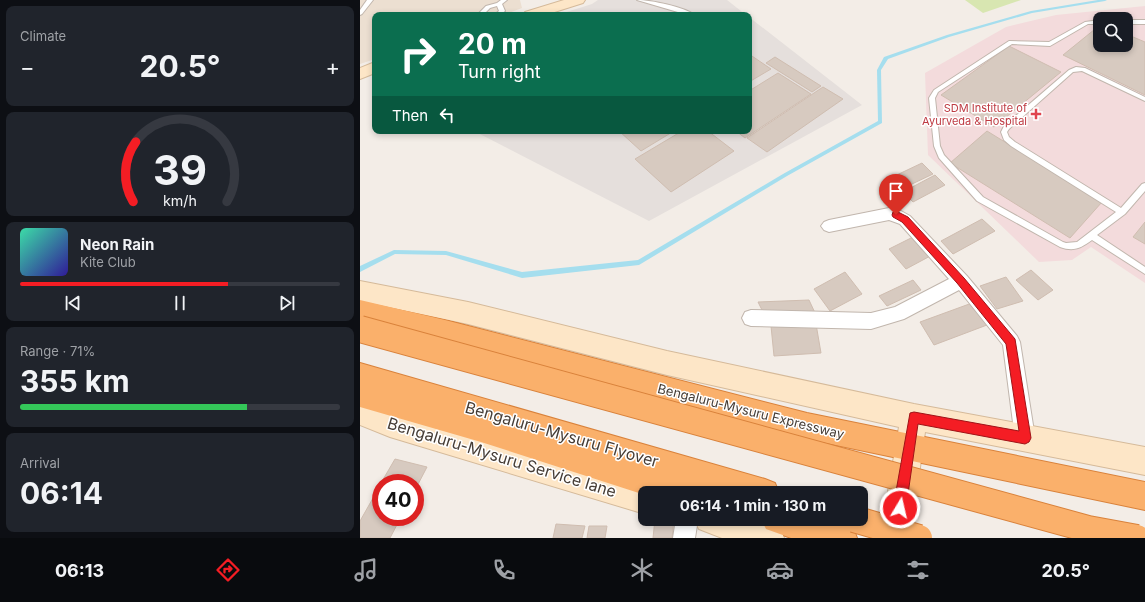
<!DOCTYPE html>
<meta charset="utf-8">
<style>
body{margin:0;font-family:Inter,sans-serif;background:#20242c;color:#f1f3f6;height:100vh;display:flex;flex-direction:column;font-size:15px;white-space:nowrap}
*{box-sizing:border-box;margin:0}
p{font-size:13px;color:#9ea1a6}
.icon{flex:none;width:22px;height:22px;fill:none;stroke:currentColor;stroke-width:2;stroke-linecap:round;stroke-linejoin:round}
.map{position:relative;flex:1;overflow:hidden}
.side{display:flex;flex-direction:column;gap:6px;padding:6px;background:#0d0f14;width:360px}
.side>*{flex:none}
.banner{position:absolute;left:12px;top:12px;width:380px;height:122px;border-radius:8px;box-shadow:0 2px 6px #0003;background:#0b6e4f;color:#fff;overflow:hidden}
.buttons{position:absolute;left:733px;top:12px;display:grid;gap:8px}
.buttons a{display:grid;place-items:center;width:40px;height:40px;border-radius:8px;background:#171b24;box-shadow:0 2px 6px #0003;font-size:20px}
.speed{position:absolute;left:12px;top:474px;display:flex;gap:8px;font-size:20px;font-weight:700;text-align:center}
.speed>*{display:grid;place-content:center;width:52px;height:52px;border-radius:50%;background:#171b24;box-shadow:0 2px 6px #0003;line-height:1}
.speed .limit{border:6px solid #d22;background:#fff;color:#111}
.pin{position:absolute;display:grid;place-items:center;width:34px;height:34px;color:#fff;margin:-41px -17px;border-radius:50% 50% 50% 0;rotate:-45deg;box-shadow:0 0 4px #0007}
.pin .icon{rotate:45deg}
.me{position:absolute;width:44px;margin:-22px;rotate:9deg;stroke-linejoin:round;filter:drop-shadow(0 0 3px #0008)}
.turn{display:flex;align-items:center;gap:14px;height:84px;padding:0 20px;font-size:18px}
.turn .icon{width:52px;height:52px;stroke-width:2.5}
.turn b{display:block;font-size:28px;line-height:34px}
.then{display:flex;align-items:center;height:38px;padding:0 20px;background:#0003;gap:8px;font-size:15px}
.big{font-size:30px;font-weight:700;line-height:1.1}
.side .widget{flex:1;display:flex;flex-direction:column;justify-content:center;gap:6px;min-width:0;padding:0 14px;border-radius:8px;background:#20242c}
.side .dial{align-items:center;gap:0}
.dial svg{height:104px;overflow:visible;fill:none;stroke:#363941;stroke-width:7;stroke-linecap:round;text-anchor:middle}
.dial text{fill:#f1f3f6;stroke:none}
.song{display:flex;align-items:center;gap:12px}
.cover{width:48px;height:48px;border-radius:6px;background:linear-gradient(135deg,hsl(160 70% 55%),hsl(250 70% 35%))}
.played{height:4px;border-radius:2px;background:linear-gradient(90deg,#f41d24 65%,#363941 65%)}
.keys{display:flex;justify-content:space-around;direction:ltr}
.heat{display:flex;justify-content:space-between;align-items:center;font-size:22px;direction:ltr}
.charge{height:6px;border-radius:3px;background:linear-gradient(90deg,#34c759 71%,#363941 0)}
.trip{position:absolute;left:278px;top:486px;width:230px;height:40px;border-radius:8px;background:#171b24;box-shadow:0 2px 6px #0003;font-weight:700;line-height:40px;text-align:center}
.tab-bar{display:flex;height:64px;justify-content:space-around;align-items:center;background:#090b0e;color:#9ea1a6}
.tab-bar .icon{width:28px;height:28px}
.tab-bar .active{color:#f41d24}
.tab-bar b{font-size:18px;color:#f1f3f6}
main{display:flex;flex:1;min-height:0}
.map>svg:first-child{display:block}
.industrial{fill:#e5dfdc}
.education{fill:#ecdfd1}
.medical{fill:#f3dbdc;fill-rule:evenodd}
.green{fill:#d8e6b1}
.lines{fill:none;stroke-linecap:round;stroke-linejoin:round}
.stream{fill:#a5deee;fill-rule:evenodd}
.building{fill:#d7cac0;stroke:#cfbdb0}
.lane-casing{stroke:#c1b6ad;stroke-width:2}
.street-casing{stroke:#c1b6ad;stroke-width:2}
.secondary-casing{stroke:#d5ba9a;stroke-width:2}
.highway-casing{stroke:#d9823b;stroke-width:2}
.lane{fill:#fff;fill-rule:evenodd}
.street{fill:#fff;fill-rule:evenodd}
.secondary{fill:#fde6c7;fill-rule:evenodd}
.highway{fill:#fab06b;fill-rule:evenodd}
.highway-bridge-casing{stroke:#d9823b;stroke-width:28;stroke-linecap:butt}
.highway-bridge{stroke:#fab06b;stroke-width:26}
.route{fill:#f41d24;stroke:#9f1317}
.health-dot{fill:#e0444e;stroke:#fff;stroke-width:1.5}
.labels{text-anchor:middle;stroke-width:3;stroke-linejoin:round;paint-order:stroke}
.far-health-label{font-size:11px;fill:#be3a42;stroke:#fff;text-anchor:end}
.street-label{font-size:13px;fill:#463d36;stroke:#fff}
.near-street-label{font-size:16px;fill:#463d36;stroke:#fff}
</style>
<main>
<section class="side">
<div class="widget"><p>Climate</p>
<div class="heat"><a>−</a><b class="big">20.5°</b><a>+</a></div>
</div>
<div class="widget dial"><svg viewBox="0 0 100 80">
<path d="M14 69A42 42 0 1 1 86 69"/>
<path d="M14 69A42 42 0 0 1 16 23" stroke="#f41d24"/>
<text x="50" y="56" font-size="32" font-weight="700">39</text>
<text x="50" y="72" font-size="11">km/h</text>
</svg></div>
<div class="widget">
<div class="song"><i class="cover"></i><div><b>Neon Rain</b><p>Kite Club</p></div></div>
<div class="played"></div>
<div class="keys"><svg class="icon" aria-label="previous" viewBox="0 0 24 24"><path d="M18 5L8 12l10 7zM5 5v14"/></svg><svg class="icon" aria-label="pause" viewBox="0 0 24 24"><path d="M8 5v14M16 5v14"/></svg><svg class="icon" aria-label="next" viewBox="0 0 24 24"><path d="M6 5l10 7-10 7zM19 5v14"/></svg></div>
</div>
<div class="widget"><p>Range · 71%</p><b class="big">355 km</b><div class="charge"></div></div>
<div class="widget"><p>Arrival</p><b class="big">06:14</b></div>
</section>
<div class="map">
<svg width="785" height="538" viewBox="0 0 785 538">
<rect width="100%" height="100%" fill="#f3ede7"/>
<!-- industrial -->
<g class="industrial">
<path d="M238,0h129l19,15h-189l35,-11z"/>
<path d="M389,17l113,88 -213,116 -175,-90h275z"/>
</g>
<!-- education -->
<path class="education" d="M0,0h160l2,8 -19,7h-128v44l-15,5z"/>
<!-- medical -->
<path class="medical" d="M785,6v277l-54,-36 -19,13 -33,2 -111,-107 -3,-82 81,-46 50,-12zM740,19h26v26h-26z"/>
<!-- green -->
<path class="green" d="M605,0h56l-38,13z"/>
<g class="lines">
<!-- stream -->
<path class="stream" d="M738,0h9l-2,1 -73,12 -83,24 -61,22 -7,11 1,53 -95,53 -148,89 -117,13 -76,-23 -51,-1 -35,18v-6l34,-16 52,1 76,21 116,-12 145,-86 95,-53 -1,-51 7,-13 63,-22 84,-24z"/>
</g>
<!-- building -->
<g class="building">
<path d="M740,25v20h26v-11l19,8v53l-82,-40z"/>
<path d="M649,46l52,26 -67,55 -53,-32z"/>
<path d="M389,54l22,15 -22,13z"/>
<path d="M415,57l46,29 -9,6 -46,-29z"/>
<path d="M418,73l33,21 -66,44 -9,-7h13v-40z"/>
<path d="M463,87l20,12 -76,53 -20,-14z"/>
<path d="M259,131h55l-33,20z"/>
<path d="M322,131h26l26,20 -63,41 -36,-33z"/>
<path d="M627,131l115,71 -32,36 -120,-75z"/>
<path d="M562,163l11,11 -40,19 -11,-11z"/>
<path d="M575,175l10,10 -32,17 -10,-10z"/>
<path d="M622,219l13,12 -42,23 -12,-13z"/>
<path d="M785,222v22l-12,-7z"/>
<path d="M557,235l17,19 -28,15 -17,-20z"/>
<path d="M671,270l22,20 -15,10 -22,-20z"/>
<path d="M485,272l17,22 -32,17 -16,-22z"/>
<path d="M646,277l17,24 -26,8 -17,-23z"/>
<path d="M553,280l8,10 -34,16 -8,-10z"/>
<path d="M449,300l7,15 -52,-1 -6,-12z"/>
<path d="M612,303l15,22 -53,20 -14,-23z"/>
<path d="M456,324l5,29 -47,3 -3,-30z"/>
<path d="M35,459l32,8 -12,23v-7h-34z"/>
<path d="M21,484v33h20l-11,21h-30v-17z"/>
<path d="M295,519h19l-2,19h-19z"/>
<path d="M196,524l29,2 -3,12h-29z"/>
<path d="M229,526h18l-2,12h-18z"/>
</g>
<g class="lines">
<defs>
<g id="lane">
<path d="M7,0h6l-11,14 -2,1v-5z"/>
<path d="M141,0h6l-5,4 3,7 -5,4h-6l5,-4 -2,-5 -7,2 -7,7h-6l9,-9 11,-3z"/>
<path d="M277,0c14,0 47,7 58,15h-7z"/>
<path d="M740,20v4h-12l-38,22 -38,-2 -74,48 -3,6 5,48 4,9 39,42 80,45 3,1 11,-1 39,-30 -105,-66 -7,-6 -3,-8 3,-6 65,-56 7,-3 9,1 60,29v4l-63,-30 -9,1 -64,57 -2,3 2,5 6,5 106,66 21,-24 3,-1v8l-20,23 -28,21 48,32v7l-53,-34c-11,8 -18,12 -32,7l-83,-46 -38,-43 -5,-12 -5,-48 5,-8 75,-49 40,1 36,-20z"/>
<rect x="766" y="20" width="19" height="4"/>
</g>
<g id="street">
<path d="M529,208l12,3 9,5 57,60 50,60 3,6 15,96 -3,7 -7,3 -7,-3 -3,-7 -12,-93 -44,-55 -55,29 -33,10 -120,-3 -6,-2 -3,-6 3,-6 6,-2 120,3 24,-6 54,-28 -49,-55 -11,-4 -60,12 -5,-2 -3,-4 3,-4 5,-2z"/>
<path d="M316,519h22l-3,19h-22z"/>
</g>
<g id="secondary">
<path d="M204,0h21l-2,3 -38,12h-22l2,-3z"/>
<path d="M15,62v11l-15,6v-11z"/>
<path d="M0,281l108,21 199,49 247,53 231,43v28l-220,-43 -15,106h-30l19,-111 -232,-52 -199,-51 -108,-23z"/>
<path d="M0,399l30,12 255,75 10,4 2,3h-12v21l-255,-77 -30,-12z"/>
<path d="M334,519h62l24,8 4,11h-62l-23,-9z"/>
</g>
<g id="highway">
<path d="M0,300l85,20 362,93 338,69v28l-338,-71 -362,-97 -85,-20z"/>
<path d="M0,363l405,116 10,4 4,10h-62l-20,-6 2,6h-54v2l-164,-53 -121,-35z"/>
<path d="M401,519h67l25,8 4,11h-66l-25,-9z"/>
</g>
</defs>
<!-- lane casing -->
<use href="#lane" class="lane-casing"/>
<!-- street casing -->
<use href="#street" class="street-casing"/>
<!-- secondary casing -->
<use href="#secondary" class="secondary-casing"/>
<!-- highway casing -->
<use href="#highway" class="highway-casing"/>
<!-- lane -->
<use href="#lane" class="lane"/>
<!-- street -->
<use href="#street" class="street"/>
<!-- secondary -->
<use href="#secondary" class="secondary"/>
<!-- highway -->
<use href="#highway" class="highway"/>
<defs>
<g id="highway-bridge">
<path d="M0,329l728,200 49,9"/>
<path d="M494,519l65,19"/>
</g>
</defs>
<!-- highway-bridge casing -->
<use href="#highway-bridge" class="highway-bridge-casing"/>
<!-- highway-bridge -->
<use href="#highway-bridge" class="highway-bridge"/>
</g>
<!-- route -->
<path class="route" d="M536,211l12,6 56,61 51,61 16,99 -2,4 -4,2 -107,-20 -12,84 -2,4 -4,2 -5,-2 -2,-4 17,-95 4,-1 105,19 -13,-87 -49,-61 -55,-61 -9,-5 -1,-2 1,-3z"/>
<!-- markers -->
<path class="health-dot" d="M674 108h4v4h4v4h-4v4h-4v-4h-4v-4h4z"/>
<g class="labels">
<!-- far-health labels -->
<g class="far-health-label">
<text x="667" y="112">SDM Institute of<tspan x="667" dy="13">Ayurveda &amp; Hospital</tspan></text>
</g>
<!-- street labels -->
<g class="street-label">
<text transform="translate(391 411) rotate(14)" y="5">Bengaluru-Mysuru Expressway</text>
</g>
<!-- near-street labels -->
<g class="near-street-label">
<text transform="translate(202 434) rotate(16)" y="6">Bengaluru-Mysuru Flyover</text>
<text transform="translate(142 457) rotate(17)" y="6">Bengaluru-Mysuru Service lane</text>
</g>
</g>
</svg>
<div class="buttons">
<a><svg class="icon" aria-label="search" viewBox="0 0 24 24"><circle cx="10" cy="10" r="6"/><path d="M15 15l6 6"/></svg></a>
</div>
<div class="speed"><div class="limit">40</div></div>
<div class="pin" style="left:536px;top:215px;background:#d93025"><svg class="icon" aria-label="arrive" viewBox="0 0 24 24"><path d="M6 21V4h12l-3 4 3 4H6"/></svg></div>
<svg class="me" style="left:540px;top:508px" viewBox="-20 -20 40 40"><circle r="17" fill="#f41d24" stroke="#fff" stroke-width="3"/><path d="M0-11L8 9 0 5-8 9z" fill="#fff"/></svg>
<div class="trip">06:14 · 1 min · 130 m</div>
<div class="banner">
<div class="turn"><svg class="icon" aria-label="right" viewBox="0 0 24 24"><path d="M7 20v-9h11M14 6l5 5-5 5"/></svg><div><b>20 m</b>Turn right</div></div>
<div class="then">Then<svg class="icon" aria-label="left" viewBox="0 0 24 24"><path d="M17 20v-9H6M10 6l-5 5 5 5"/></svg></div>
</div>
</div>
</main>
<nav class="tab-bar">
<b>06:13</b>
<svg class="icon active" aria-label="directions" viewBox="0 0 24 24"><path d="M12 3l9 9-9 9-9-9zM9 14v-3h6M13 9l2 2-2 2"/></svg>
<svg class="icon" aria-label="music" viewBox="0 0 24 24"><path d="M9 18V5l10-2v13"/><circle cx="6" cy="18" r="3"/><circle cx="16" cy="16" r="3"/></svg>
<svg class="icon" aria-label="phone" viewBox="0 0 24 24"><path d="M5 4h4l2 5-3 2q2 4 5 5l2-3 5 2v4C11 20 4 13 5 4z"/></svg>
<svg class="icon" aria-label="climate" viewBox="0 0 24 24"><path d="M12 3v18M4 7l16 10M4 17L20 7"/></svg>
<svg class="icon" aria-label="car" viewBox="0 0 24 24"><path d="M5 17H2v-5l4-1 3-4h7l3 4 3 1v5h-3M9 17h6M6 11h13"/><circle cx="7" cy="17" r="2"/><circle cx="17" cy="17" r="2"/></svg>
<svg class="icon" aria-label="filters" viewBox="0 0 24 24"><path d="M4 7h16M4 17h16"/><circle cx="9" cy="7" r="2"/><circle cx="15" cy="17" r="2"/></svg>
<b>20.5°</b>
</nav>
